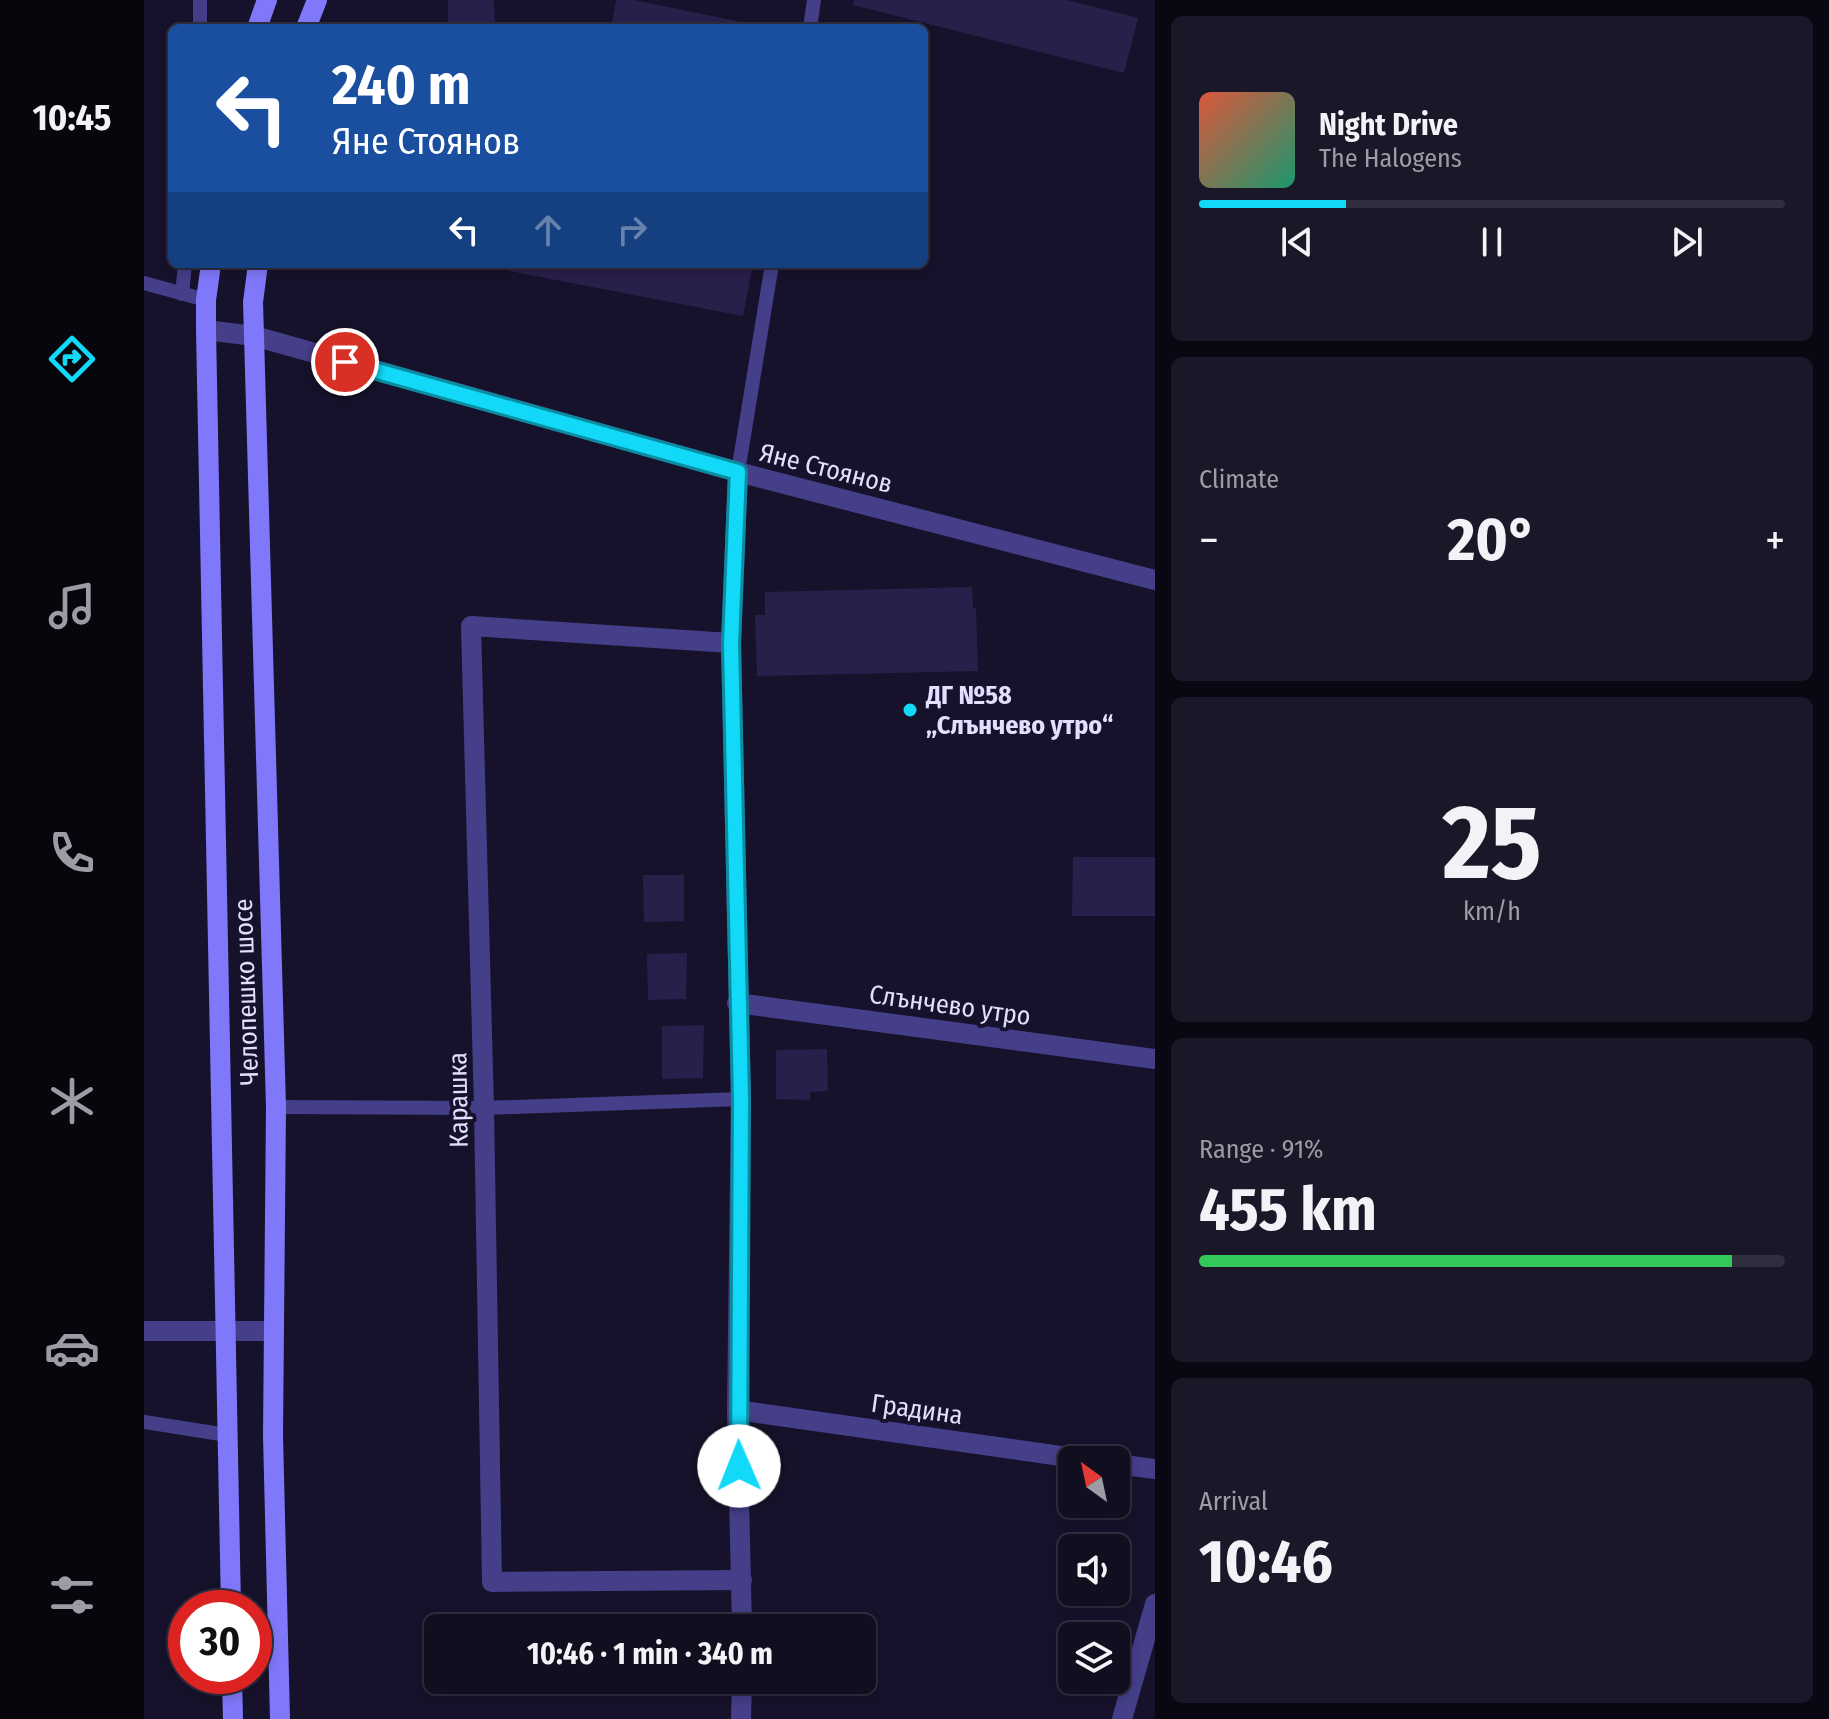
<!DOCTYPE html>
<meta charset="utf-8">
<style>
body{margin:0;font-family:"Fira Sans Condensed",sans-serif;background:#1a1729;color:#f1f3f6;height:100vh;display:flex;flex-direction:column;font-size:30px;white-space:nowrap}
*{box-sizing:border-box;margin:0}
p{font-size:26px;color:#9c9ca5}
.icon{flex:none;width:44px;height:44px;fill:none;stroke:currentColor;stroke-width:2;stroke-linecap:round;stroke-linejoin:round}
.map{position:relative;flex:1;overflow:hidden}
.drawer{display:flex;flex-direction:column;gap:16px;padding:16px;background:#090812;width:674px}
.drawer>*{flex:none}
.guide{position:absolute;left:24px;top:24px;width:760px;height:244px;border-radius:12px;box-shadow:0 4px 12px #0003,0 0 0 2px #302e3e;background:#1a4fa0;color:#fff;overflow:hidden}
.needle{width:52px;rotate:327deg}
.buttons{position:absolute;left:914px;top:1446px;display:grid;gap:16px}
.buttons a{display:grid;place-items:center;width:72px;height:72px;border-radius:12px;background:#110e20;box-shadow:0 4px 12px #0003,0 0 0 2px #302e3e;font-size:40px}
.speed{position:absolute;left:24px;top:1590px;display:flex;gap:16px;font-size:40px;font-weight:700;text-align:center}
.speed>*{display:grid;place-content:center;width:104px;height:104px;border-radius:50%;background:#110e20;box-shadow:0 4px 12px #0003,0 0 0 2px #302e3e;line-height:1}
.speed .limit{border:12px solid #d22;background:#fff;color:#111}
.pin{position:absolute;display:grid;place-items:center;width:68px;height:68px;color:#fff;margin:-34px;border:4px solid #fff;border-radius:50%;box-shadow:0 2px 8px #0007}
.me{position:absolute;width:88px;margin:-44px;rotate:359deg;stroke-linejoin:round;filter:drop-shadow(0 0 6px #0008)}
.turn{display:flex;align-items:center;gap:28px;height:168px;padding:0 32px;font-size:36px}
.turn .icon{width:104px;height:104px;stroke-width:2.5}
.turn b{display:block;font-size:56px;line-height:68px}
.lanes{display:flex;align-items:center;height:76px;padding:0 32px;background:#0003;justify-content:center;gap:40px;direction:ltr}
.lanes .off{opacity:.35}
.big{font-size:60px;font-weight:700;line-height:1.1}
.drawer .tile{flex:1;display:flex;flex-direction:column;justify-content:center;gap:12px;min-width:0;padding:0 28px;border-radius:12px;background:#1a1729}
.drawer .dial{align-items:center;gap:0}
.dial b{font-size:104px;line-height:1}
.song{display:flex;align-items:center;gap:24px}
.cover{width:96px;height:96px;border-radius:12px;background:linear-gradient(135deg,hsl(10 70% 55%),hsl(160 70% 35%))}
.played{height:8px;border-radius:4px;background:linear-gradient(90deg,#11d9f7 25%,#302e3e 25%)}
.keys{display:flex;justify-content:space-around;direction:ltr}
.heat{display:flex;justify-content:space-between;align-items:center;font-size:44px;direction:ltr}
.charge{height:12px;border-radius:6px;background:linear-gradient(90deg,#34c759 91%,#302e3e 0)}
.trip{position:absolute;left:280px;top:1614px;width:452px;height:80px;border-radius:12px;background:#110e20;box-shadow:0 4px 12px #0003,0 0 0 2px #302e3e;font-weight:700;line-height:80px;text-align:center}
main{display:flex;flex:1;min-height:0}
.dock{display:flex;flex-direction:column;width:144px;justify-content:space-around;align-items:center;background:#07060d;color:#9c9ca5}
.dock .icon{width:56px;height:56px}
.dock .on{color:#11d9f7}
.dock b{font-size:36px;color:#f1f3f6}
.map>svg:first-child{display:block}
.building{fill:#291f4b}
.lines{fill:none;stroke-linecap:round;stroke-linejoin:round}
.lane{stroke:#443f88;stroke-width:14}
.street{stroke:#443f88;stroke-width:20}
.secondary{stroke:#7f78fa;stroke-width:20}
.route-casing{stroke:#0b8da1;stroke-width:20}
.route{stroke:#11d9f7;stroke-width:14}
.poi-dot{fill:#11d9f7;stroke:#17122b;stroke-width:3}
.labels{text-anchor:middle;stroke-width:8;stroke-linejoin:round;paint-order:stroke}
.street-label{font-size:26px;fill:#e2defe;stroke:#17122b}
.poi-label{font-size:26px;font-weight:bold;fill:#e2defe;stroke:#17122b;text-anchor:start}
</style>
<main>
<nav class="dock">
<b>10:45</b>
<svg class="icon on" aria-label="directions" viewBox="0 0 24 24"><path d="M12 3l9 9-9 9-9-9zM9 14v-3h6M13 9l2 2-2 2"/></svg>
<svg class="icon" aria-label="music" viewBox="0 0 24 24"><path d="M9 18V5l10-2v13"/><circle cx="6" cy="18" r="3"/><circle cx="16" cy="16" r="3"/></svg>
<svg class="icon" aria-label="phone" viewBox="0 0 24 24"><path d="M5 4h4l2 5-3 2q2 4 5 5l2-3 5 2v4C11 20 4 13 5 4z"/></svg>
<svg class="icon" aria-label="climate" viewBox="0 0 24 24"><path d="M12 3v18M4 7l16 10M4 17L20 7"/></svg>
<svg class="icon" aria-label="car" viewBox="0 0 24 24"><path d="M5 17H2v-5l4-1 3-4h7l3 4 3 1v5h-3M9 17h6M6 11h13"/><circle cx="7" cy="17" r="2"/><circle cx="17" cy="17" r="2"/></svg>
<svg class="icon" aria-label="filters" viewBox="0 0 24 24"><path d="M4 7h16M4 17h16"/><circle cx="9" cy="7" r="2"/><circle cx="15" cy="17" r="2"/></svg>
</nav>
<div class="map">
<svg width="1011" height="1719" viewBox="0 0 1011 1719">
<rect width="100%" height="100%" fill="#17122b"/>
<!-- building -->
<g class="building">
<path d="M304,0h46l1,28h-47z"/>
<path d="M472,0h18l136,28h-159z"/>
<path d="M710,0h212l72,18 -14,55 -271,-68z"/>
<path d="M367,264h242l-10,52 -234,-45z"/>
<path d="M828,587l1,21h3l2,63 -221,5 -2,-61h10v-23z"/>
<path d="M929,857h82v59h-83z"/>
<path d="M499,875h41v46l-40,1z"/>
<path d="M543,953l-1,46 -38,1 -1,-46z"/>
<path d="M560,1025l-1,53 -41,1v-53z"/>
<path d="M683,1049l1,42 -18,1v8l-34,-1v-49z"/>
</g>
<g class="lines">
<!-- lane -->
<g class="lane">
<path d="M56,28v-28"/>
<path d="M666,28l4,-28"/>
<path d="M0,283l62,17"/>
<path d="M38,294l3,-30"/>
<path d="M594,472l34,-208"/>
<path d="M132,1107l208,1 257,-9"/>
<path d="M0,1422l83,13"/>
</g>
<!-- street -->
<g class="street">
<path d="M62,330l48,6 484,136 417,108"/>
<path d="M594,472l-7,171 10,456 -4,311 5,218"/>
<path d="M587,643l-260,-17 13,482 8,474 250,-2"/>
<path d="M593,1003l418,56"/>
<path d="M0,1331h130"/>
<path d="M593,1410l352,50"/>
<path d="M972,1464l39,5"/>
<path d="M597,1719l1,-39"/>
<path d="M978,1719l33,-115"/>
</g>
<!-- secondary -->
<g class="secondary">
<path d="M113,28l10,-28"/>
<path d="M162,28l11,-28"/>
<path d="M67,264l-5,36v30l25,1278"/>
<path d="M114,264l-5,38 1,34 22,771 -3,328 7,284"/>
<path d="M88,1676l1,43"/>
</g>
</g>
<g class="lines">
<defs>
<path id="route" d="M201,362l393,110 -7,171 10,456 -2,367"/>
</defs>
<!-- route casing -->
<use href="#route" class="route-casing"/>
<!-- route -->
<use href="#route" class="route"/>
</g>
<!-- markers -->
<circle class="poi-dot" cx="766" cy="710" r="8"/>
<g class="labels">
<!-- street labels -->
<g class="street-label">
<text transform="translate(682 468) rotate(14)" y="9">Яне Стоянов</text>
<text transform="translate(102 992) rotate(-92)" y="9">Челопешко шосе</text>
<text transform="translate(806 1005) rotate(8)" y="9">Слънчево утро</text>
<text transform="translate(314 1100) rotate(-91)" y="9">Карашка</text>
<text transform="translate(773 1409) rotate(8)" y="9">Градина</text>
</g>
<!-- poi labels -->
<g class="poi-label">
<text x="782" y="704">ДГ №58<tspan x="782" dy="30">„Слънчево утро“</tspan></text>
</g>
</g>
</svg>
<div class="buttons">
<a><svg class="needle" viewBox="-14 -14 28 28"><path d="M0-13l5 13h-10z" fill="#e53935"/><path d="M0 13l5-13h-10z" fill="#9c9ca5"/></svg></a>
<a><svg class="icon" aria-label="sound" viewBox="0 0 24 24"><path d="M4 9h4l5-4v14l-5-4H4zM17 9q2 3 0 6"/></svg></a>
<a><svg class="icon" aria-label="layers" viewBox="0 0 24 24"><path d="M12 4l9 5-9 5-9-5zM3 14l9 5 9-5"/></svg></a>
</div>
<div class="speed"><div class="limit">30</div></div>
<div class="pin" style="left:201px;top:362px;background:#d93025"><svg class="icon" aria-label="arrive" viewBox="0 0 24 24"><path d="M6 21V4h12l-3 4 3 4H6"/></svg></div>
<svg class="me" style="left:595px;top:1466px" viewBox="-20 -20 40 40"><circle r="19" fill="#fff"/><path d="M0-13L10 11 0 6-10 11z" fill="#11d9f7"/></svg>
<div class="trip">10:46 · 1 min · 340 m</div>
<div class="guide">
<div class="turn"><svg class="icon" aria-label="left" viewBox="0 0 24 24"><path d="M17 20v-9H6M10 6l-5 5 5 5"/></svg><div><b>240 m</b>Яне Стоянов</div></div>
<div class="lanes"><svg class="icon" aria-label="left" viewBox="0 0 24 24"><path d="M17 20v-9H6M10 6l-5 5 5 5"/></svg><svg class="icon off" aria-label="ahead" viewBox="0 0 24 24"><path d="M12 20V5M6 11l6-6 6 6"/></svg><svg class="icon off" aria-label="right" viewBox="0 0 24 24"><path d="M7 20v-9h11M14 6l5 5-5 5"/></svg></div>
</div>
</div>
<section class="drawer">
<div class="tile">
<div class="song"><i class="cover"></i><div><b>Night Drive</b><p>The Halogens</p></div></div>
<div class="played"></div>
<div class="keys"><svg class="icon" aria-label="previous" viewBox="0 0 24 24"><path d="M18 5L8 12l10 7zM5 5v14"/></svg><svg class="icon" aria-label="pause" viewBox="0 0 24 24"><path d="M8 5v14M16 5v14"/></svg><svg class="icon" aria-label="next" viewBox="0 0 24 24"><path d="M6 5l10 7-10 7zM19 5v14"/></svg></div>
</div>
<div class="tile"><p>Climate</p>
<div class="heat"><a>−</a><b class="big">20°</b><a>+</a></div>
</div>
<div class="tile dial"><b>25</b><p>km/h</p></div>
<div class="tile"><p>Range · 91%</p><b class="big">455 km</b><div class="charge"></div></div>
<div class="tile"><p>Arrival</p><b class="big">10:46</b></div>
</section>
</main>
